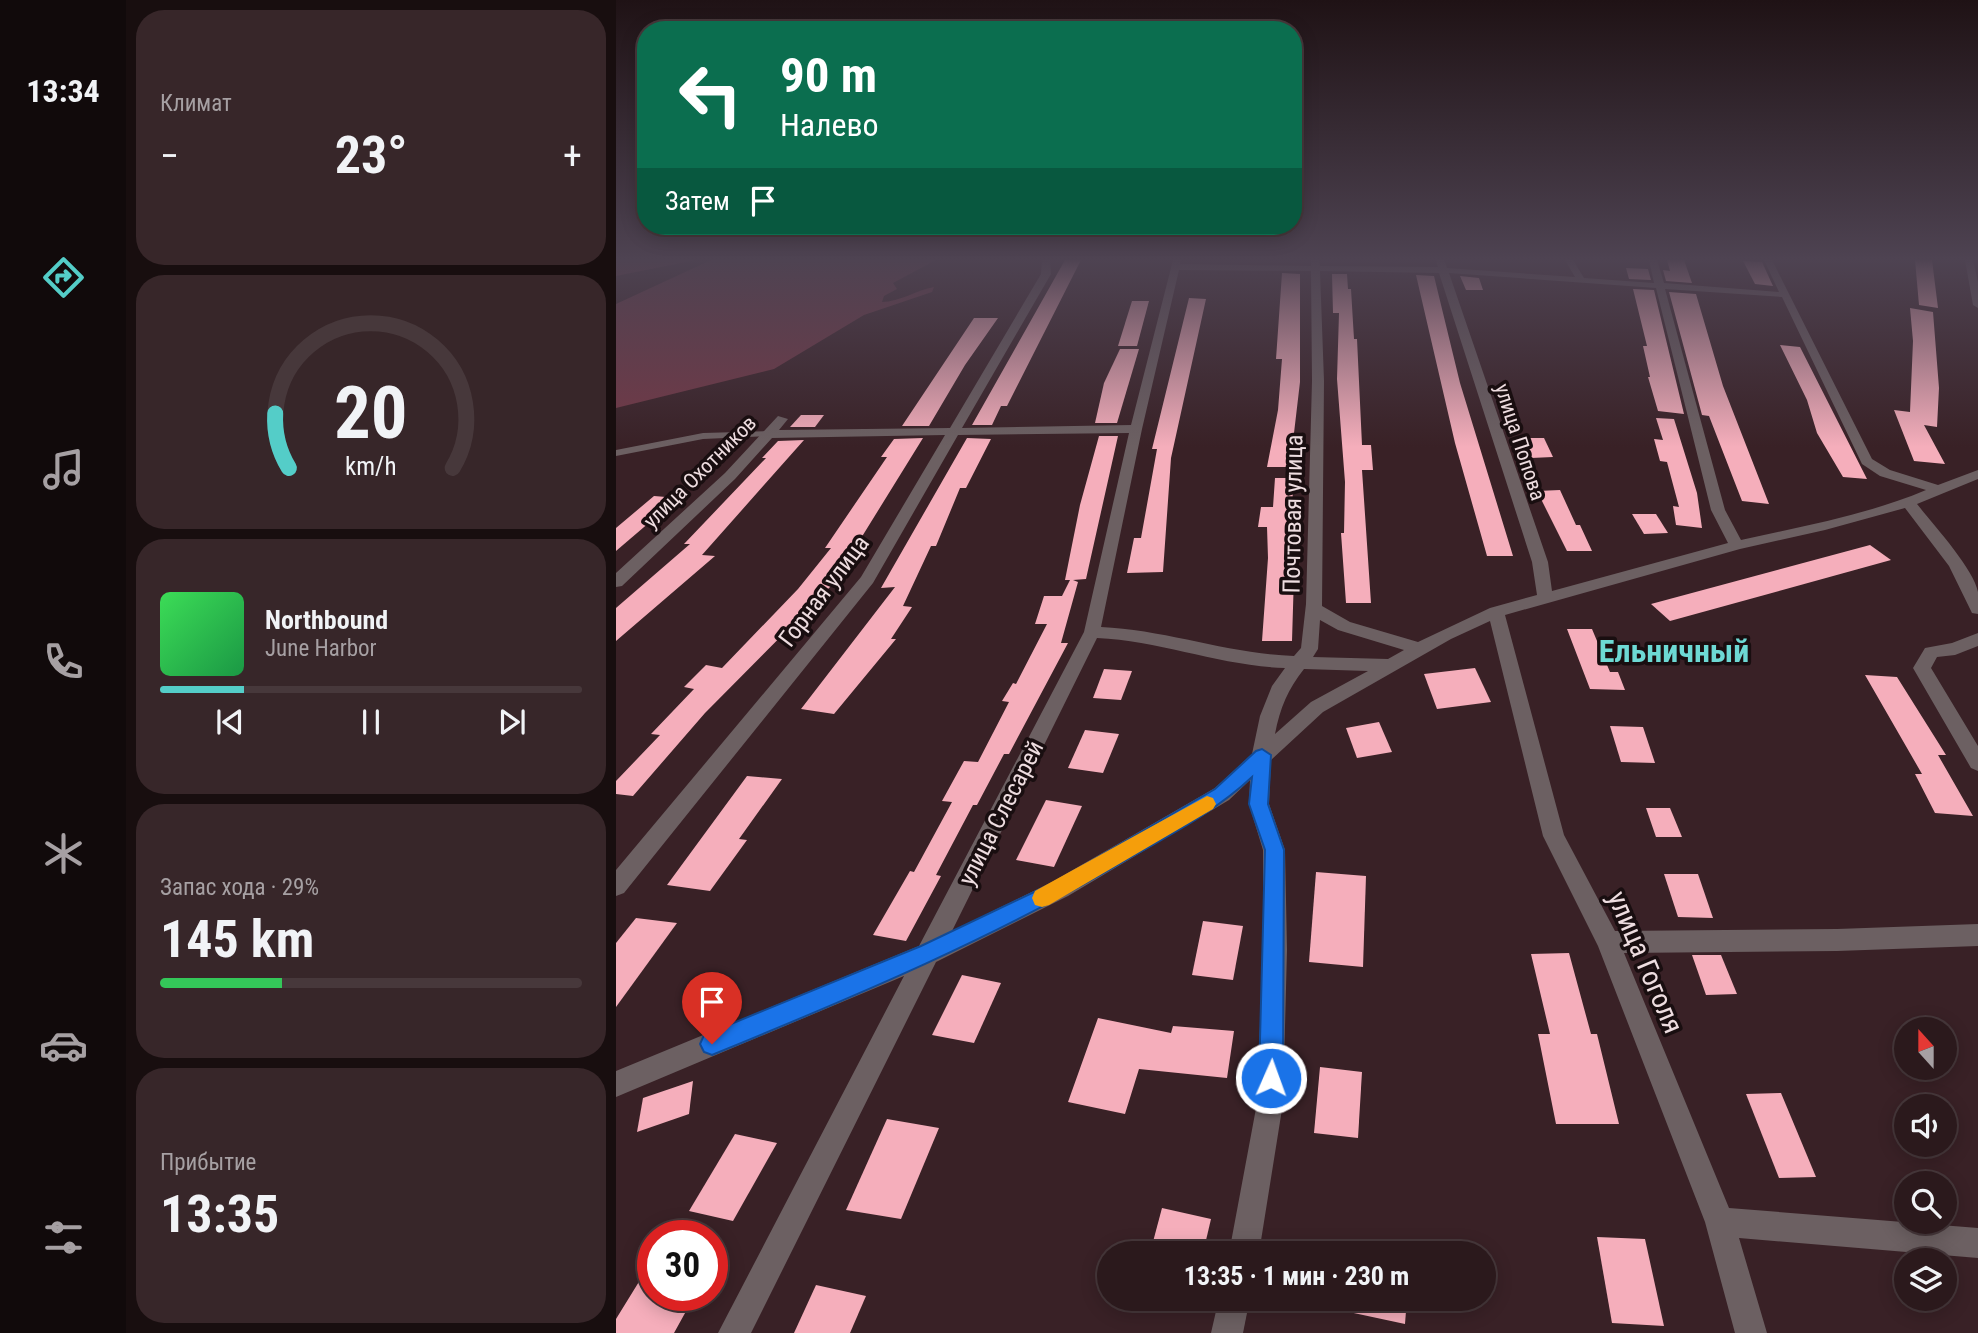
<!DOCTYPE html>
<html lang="ru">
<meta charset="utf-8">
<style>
body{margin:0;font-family:"Roboto Condensed",sans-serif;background:#372629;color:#f1f3f6;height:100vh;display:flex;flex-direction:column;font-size:26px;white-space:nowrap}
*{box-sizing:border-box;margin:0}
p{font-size:23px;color:#a6a0a3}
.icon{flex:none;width:38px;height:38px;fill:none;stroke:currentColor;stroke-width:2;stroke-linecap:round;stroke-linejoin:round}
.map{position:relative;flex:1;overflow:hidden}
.panel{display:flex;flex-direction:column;gap:10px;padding:10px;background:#180e0f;width:490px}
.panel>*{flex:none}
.hud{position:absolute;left:21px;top:21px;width:665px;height:214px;border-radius:28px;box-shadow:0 4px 18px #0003,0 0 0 2px #47383b;background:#0b6e4f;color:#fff;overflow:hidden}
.needle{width:46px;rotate:339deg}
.fabs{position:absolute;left:1278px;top:1017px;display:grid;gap:14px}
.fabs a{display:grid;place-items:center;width:63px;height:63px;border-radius:50%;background:#2b191c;box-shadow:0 4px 18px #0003,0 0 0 2px #47383b;font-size:35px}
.speed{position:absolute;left:21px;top:1220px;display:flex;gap:14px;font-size:35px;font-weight:700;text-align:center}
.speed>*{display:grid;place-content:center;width:91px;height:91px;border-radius:50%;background:#2b191c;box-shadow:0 4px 18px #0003,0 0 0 2px #47383b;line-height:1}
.speed .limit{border:10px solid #d22;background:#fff;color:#111}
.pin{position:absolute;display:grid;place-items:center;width:60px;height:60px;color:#fff;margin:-72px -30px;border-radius:50% 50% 50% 0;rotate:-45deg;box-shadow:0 0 7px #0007}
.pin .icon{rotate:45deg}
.me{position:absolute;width:77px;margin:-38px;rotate:2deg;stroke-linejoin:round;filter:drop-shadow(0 0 5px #0008)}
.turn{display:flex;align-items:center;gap:24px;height:147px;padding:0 28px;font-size:32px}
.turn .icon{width:91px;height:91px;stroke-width:2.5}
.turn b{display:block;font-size:49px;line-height:60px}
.then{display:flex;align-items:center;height:66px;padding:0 28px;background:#0003;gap:14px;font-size:26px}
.big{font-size:52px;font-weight:700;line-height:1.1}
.panel .tile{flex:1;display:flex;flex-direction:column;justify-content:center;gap:10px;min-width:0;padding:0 24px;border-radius:28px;background:#372629}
.panel .dial{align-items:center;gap:0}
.dial svg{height:182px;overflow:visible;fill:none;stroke:#47383b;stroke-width:7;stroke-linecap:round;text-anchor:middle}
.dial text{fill:#f1f3f6;stroke:none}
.song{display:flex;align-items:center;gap:21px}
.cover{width:84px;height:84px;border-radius:10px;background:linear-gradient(135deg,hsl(130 70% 55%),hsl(140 70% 35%))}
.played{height:7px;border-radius:4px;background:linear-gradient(90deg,#54cdc8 20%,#47383b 20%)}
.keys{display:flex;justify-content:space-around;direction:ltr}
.heat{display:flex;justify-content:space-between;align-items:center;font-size:38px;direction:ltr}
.charge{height:10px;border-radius:5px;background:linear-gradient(90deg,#34c759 29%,#47383b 0)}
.trip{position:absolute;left:481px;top:1241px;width:399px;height:70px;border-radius:35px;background:#2b191c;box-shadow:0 4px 18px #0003,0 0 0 2px #47383b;font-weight:700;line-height:70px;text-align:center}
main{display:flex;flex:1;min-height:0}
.tabs{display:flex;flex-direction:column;width:126px;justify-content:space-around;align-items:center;background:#110a0b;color:#a6a0a3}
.tabs .icon{width:49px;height:49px}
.tabs .current{color:#54cdc8}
.tabs b{font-size:32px;color:#f1f3f6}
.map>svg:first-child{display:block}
.forest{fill:#733846}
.building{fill:#f5aebb}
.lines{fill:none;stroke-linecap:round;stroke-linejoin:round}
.service{fill:#6c6062;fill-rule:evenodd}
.minor{fill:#6c6062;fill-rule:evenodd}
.route{fill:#1a73e8;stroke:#114b97;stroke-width:2}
.slow{fill:#f59e0b}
.labels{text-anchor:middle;stroke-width:7;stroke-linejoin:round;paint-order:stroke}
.far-street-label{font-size:21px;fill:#eedde0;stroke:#190e10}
.street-label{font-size:24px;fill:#eedde0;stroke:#190e10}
.near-street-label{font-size:28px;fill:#eedde0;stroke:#190e10}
.district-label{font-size:32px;font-weight:bold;fill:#6dd9d4;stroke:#190e10}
</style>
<main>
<nav class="tabs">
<b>13:34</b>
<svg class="icon current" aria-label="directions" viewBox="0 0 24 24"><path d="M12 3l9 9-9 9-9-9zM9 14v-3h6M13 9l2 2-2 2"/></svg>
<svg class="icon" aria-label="music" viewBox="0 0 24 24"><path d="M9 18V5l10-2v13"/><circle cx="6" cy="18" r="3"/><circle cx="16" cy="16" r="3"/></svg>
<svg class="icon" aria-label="phone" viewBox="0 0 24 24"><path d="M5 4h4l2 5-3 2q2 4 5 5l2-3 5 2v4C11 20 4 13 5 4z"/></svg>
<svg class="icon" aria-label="climate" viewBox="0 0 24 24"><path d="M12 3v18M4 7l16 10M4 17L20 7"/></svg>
<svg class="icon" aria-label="car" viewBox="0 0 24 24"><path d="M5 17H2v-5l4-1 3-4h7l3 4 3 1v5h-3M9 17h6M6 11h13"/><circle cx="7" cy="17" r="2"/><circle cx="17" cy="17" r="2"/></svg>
<svg class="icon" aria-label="filters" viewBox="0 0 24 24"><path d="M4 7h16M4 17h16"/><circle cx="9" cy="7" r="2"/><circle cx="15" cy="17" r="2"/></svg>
</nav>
<section class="panel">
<div class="tile"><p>Климат</p>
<div class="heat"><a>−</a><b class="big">23°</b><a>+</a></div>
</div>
<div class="tile dial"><svg viewBox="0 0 100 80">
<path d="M14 69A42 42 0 1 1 86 69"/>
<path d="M14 69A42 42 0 0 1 8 45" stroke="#54cdc8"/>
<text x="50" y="56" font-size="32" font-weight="700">20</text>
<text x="50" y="72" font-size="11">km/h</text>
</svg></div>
<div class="tile">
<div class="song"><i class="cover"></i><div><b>Northbound</b><p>June Harbor</p></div></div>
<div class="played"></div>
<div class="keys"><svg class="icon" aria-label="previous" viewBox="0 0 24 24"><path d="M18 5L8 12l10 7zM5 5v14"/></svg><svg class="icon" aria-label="pause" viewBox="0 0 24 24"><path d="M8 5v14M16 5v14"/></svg><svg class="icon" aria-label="next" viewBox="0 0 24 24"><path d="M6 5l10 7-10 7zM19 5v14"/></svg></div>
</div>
<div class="tile"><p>Запас хода · 29%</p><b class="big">145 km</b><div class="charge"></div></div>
<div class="tile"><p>Прибытие</p><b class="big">13:35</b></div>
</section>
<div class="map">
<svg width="1362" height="1333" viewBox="0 0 1362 1333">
<rect width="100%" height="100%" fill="#392126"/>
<!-- forest -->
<g class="forest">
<path d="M0,260h80l-80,16z"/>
<path d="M95,260h225l-43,23 4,6 -13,7 -2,6c17,0 35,-12 52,-15l-2,5 -68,23 -90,54 -158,39v-104z"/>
</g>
<!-- building -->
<g class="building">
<path d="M449,260h16l-74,146h-6l-9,19h-20z"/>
<path d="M1051,260h17l8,23 -26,-2 -3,-11 7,1z"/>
<path d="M1299,260h17l6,48 -19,-3z"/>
<path d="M1127,261l19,1 11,24 -18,-2z"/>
<path d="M1010,268l22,1 3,11 -22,-1z"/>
<path d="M666,273l18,1v108l-10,85h-23l11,-57 4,-51h-6z"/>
<path d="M716,274h15l1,15h3l3,50h3l5,106h9l2,25h-11l9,133h-25l-5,-70h3l1,-51 -8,-103 2,-66h-6z"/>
<path d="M800,275l18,1 26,107 53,173h-26l-32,-113z"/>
<path d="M844,276l19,2 4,12h-17z"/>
<path d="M1017,289l21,1 30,124 -26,-3 -10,-34h2l-7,-31h4z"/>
<path d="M1053,292l27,2 27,92 46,118 -27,-3 -33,-85 -7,-1z"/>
<path d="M573,298l17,1 -35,159 -8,114 -36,1 7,-35h7l16,-89h-5z"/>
<path d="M516,301h17l-12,45h-19z"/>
<path d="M1294,308l23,4 6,76 -2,39 -13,-2 21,39 -31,-3 -20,-51 16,2 3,-71z"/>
<path d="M358,318h24l-33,47 -36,61h-27z"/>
<path d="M1164,345l20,2 67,132 -24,-2 -26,-44 -10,-33z"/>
<path d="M504,349h19l-22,74h-22l9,-40z"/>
<path d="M185,415h23l-9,12h-25z"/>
<path d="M1040,418l18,1 23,74 5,35 -26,-3 -3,-19 6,1 -12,-45 -7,-1 -6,-22 9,1z"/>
<path d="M483,436h19l-32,143 -13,1 5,2 -17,61h7l-59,111h-5l-27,51h-4l-37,70 5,1 -35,65 -33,-6 37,-64 4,1 38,-70 -10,-1 22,-40 14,1 31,-60 -7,-1 11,-18 3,1 31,-60h-12l9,-28h18l8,-16h-5l15,-75z"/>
<path d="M307,438l-91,147 -127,128 -72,83 -17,-2v-13l44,-46 -9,-1 43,-45 -10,-2 22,-22 16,3 76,-79 33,-41h-6l62,-91h-6l13,-18z"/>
<path d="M351,438l24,1 -25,49h-6l-24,58h-5l-28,60 9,1 -21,32h5l-62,75 -33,-5 94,-122 -14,1z"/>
<path d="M907,438h21l9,19 -22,1z"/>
<path d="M188,440l-102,115 13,1 -99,85v-33l74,-64h-6l82,-86h-4l16,-17z"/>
<path d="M659,478h19l-4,53h3l1,44 -2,66h-30l6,-83 -1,-31h-9l3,-20h12z"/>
<path d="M944,490l16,35h4l12,26h-25l-30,-60z"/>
<path d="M38,496l24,2 -62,53v-23z"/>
<path d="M1016,514h24l12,19 -24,1z"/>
<path d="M1254,545l21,15 -221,61 -19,-17z"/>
<path d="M951,629h25l18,43h8l7,18 -35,-1z"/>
<path d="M859,668l16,34 -54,7 -13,-35z"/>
<path d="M488,669l28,2 -11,29 -28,-2z"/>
<path d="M1249,675l32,2 49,78h-8l35,61 -38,-3 -20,-39h7z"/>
<path d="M763,722l13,30 -35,6 -11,-30z"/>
<path d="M994,726l33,1 12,36 -34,-1z"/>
<path d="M469,730l34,4 -16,39 -35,-5z"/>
<path d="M131,776l35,3 -43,60 8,1 -37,51 -43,-6z"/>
<path d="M430,800l36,6 -28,61 -38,-7z"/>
<path d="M1030,808h24l12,29h-26z"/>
<path d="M700,872l50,4 -3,91 -54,-5z"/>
<path d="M1048,874h34l15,44 -35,-1z"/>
<path d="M20,918l41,5 -61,84v-64z"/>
<path d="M587,921l40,5 -10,54 -41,-5z"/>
<path d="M953,953l22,81h6l22,90h-63l-18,-90h12l-19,-80z"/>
<path d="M1076,955h29l16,39 -31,1z"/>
<path d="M346,975l39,8 -27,60 -42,-8z"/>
<path d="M482,1018l73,15 2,-7 61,5 -7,47 -88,-9 -14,45 -57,-12z"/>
<path d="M704,1067l42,5 -4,66 -44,-5z"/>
<path d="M77,1081l-4,33 -52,18 6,-34z"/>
<path d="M1165,1093l35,84 -37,1 -33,-84z"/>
<path d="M271,1119l52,9 -38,91 -55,-9z"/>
<path d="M119,1134l42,9 -44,78 -44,-10z"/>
<path d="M546,1208l49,11 -8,34h-53z"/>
<path d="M981,1237l48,2 19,87 -52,-3z"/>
<path d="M37,1259v36h42l-21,38h-58v-14z"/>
<path d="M200,1285l50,11 -16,37h-56z"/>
<path d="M705,1298h86l-2,26 -84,-18z"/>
</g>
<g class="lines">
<!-- service -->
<path class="service" d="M153,431l3,1v4l-69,3 -87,17v-6l87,-17z"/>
<!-- minor -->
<g class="minor">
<path d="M426,260h8l1,14 -89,154 169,-3 42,-165h8l-1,4 131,2v-6h8l1,6 118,1 -2,-7h8l3,8 128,9 -10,-17h8l11,18 70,5 -5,-23h8l7,23 115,9 -15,-32h8l100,199 18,11 48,15 40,-15v9l-61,25c15,19 57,65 61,88 0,7 0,15 0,22l-6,-1 -23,-47 -44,-58 -80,22 -85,19 -235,66 59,220 51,96 222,-2 141,-5v22l-141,5 -213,2 105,255 249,20v30l-239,-20 28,95h-32l-30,-111 -107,-276 -55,-110 -53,-215 -39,18 -128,73 -52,48 -2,44 16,46 2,100 -4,153 -24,150h-30l28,-150 6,-153v-100l-14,-46 1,-24 -21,20 -161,96 -132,66 -185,371h-33l186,-357 -288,121v-26l303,-125 165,-314 45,-199 -171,2 -85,148 -249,310 -8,3v-26l245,-293 84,-142 -173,3 -37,41 -113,107 -6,1v-14l109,-100 53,-57 10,3 -9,11 171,-2 91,-154zM563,270l132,1 1,110 -6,223 -5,44 -7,8c-65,-2 -127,-26 -193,-29l41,-198zM704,271l119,2 93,289 5,33 -47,13 -72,34 -68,-20 -28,-16 2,-225zM833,273l207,15 55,222 17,33 -176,48 -4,-29zM1049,289l117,8 80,167 18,12 46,14c-59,25 -122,36 -185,50l-16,-30zM704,620l18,10 66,20 -16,9 -75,-2 5,-8zM481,638c64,3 124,28 188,30l-13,18 -12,30 -8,38 -37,34 -163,94 -100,49zM688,669l64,2 -57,31 -36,32c5,-26 13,-45 29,-65z"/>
<path d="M1349,260h8l5,22v26l-5,-3z"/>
<path d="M1362,633v13l-23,9 -18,2 -6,11 47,78v25l-7,-3 -58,-100 12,-20 27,-5z"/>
<path d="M603,1298h31l-7,35h-32z"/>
</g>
</g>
<!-- sky -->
<linearGradient id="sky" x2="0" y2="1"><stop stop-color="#1f1215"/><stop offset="0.58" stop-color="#4e4352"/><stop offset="1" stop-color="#4e4352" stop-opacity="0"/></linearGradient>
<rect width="1362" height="447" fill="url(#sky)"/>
<!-- route -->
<path class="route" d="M646,749l9,6 -3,49 16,46 -1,228 -4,8 -8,4 -9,-4 -3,-8 6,-228 -16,-46 3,-27c-35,33 -77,55 -119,79 -134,80 -277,140 -421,199l-8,-3 -4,-8 4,-9 217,-89 132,-63 162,-94 41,-38z"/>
<!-- slow -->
<path class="slow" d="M591,796l6,2 3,6 -3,5 -164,96 -7,2 -7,-2 -3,-7 3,-7z"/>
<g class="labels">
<!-- far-street labels -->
<g class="far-street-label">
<text transform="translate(904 442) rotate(72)" y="7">улица Попова</text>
<text transform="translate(84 472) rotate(-45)" y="7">улица Охотников</text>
</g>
<!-- street labels -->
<g class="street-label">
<text transform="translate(677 514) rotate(-89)" y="8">Почтовая улица</text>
<text transform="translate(208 591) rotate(-53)" y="8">Горная улица</text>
<text transform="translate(385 813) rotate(-63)" y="8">улица Слесарей</text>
</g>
<!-- near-street labels -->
<g class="near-street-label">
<text transform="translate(1030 962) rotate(67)" y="10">улица Гоголя</text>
</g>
<!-- district labels -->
<g class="district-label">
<text x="1058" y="662">Ельничный</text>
</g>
</g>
</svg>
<div class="fabs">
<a><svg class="needle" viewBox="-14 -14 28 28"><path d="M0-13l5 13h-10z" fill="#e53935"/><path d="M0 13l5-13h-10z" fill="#a6a0a3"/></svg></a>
<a><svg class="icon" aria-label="sound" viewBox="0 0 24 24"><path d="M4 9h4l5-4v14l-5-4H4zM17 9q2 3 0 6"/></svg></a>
<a><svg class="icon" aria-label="search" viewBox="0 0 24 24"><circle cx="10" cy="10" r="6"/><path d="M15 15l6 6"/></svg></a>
<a><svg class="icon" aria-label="layers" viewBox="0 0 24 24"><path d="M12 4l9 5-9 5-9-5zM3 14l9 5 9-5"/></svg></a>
</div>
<div class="speed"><div class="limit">30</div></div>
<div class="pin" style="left:96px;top:1044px;background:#d93025"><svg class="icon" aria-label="arrive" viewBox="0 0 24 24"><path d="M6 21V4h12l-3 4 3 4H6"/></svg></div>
<svg class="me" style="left:655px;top:1078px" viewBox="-20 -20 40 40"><circle r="17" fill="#1a73e8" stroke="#fff" stroke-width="3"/><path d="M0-11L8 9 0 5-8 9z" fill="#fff"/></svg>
<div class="trip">13:35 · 1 мин · 230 m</div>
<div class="hud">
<div class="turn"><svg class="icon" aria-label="left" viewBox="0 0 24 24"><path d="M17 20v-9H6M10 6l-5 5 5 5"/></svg><div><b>90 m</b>Налево</div></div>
<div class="then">Затем<svg class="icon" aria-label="arrive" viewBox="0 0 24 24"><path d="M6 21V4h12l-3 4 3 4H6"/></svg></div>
</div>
</div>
</main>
